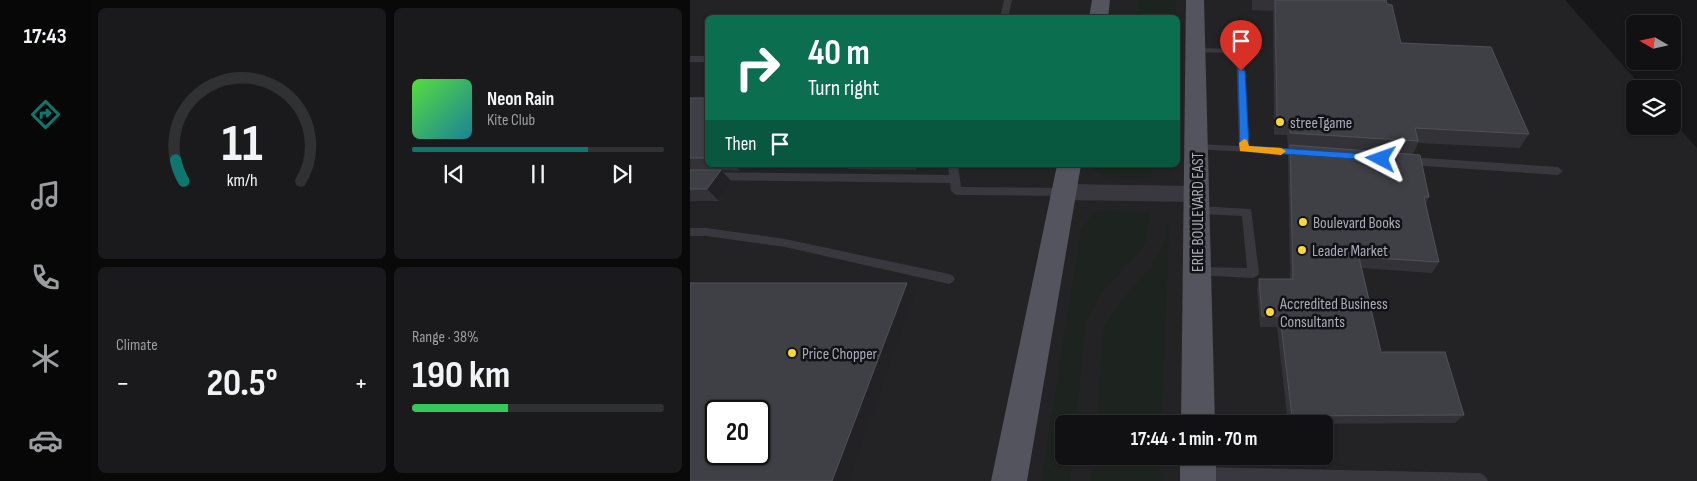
<!DOCTYPE html>
<meta charset="utf-8">
<style>
body{margin:0;font-family:"Sofia Sans Condensed",sans-serif;background:#1a1a1c;color:#f1f3f6;height:100vh;display:flex;flex-direction:column;font-size:19px;white-space:nowrap}
*{box-sizing:border-box;margin:0}
p{font-size:16px;color:#9c9da0}
.icon{flex:none;width:28px;height:28px;fill:none;stroke:currentColor;stroke-width:2;stroke-linecap:round;stroke-linejoin:round}
.map{position:relative;flex:1;overflow:hidden}
.drawer{display:flex;flex-direction:column;gap:8px;padding:8px;background:#09090a;width:600px}
.drawer>*{flex:none}
.hud{position:absolute;left:15px;top:15px;width:475px;height:152px;border-radius:8px;box-shadow:0 1px 4px #0004,0 0 0 1px #303133;background:#0b6e4f;color:#fff;overflow:hidden}
.needle{width:32px;rotate:279deg}
.buttons{position:absolute;left:936px;top:15px;display:grid;gap:10px}
.buttons a{display:grid;place-items:center;width:55px;height:55px;border-radius:8px;background:#111113;box-shadow:0 1px 4px #0004,0 0 0 1px #303133;font-size:25px}
.speed{position:absolute;left:15px;top:400px;display:flex;gap:10px;font-size:25px;font-weight:700;text-align:center}
.speed>*{display:grid;place-content:center;width:65px;height:65px;border-radius:50%;background:#111113;box-shadow:0 1px 4px #0004,0 0 0 1px #303133;line-height:1}
.speed .limit{border:2px solid #111;border-radius:8px;background:#fff;color:#111}
.pin{position:absolute;display:grid;place-items:center;width:42px;height:42px;color:#fff;margin:-51px -21px;border-radius:50% 50% 50% 0;rotate:-45deg;box-shadow:0 0 5px #0007}
.pin .icon{rotate:45deg}
.me{position:absolute;width:55px;margin:-28px;rotate:274deg;stroke-linejoin:round;filter:drop-shadow(0 0 4px #0008)}
.turn{display:flex;align-items:center;gap:18px;height:105px;padding:0 20px;font-size:22px}
.turn .icon{width:65px;height:65px;stroke-width:2.5}
.turn b{display:block;font-size:35px;line-height:42px}
.then{display:flex;align-items:center;height:48px;padding:0 20px;background:#0003;gap:10px;font-size:19px}
.big{font-size:38px;font-weight:700;line-height:1.1}
.drawer .tile{flex:1;display:flex;flex-direction:column;justify-content:center;gap:8px;min-width:0;padding:0 18px;border-radius:8px;background:#1a1a1c}
.drawer .dial{align-items:center;gap:0}
.dial svg{height:130px;overflow:visible;fill:none;stroke:#303133;stroke-width:7;stroke-linecap:round;text-anchor:middle}
.dial text{fill:#f1f3f6;stroke:none}
.song{display:flex;align-items:center;gap:15px}
.cover{width:60px;height:60px;border-radius:8px;background:linear-gradient(135deg,hsl(110 70% 55%),hsl(190 70% 35%))}
.played{height:5px;border-radius:2px;background:linear-gradient(90deg,#0f766e 70%,#303133 70%)}
.keys{display:flex;justify-content:space-around;direction:ltr}
.heat{display:flex;justify-content:space-between;align-items:center;font-size:28px;direction:ltr}
.charge{height:8px;border-radius:4px;background:linear-gradient(90deg,#34c759 38%,#303133 0)}
.drawer .tiles{flex:1;display:grid;gap:8px;grid-template-columns:repeat(2,1fr)}
.trip{position:absolute;left:365px;top:415px;width:278px;height:50px;border-radius:8px;background:#111113;box-shadow:0 1px 4px #0004,0 0 0 1px #303133;font-weight:700;line-height:50px;text-align:center}
main{display:flex;flex:1;min-height:0}
.dock{display:flex;flex-direction:column;width:90px;justify-content:space-around;align-items:center;background:#070708;color:#9c9da0}
.dock .icon{width:35px;height:35px}
.dock .on{color:#0f766e}
.dock b{font-size:22px;color:#f1f3f6}
.map>svg:first-child{display:block}
.built{fill:#232326;fill-rule:evenodd}
.green{fill:#1d241f}
.lines{fill:none;stroke-linecap:round;stroke-linejoin:round}
.service{fill:#38383e;fill-rule:evenodd}
.minor{fill:#38383e;fill-rule:evenodd}
.primary{fill:#53545d;fill-rule:evenodd}
.wall{fill:#333337}
.shaded-wall{fill:#222225}
.building{fill:#3f4045;stroke:#505157;fill-rule:evenodd}
.route{fill:#1a73e8;stroke:#114b97}
.slow{fill:#f59e0b}
.poi-dot{fill:#fbd92d;stroke:#121214;stroke-width:2}
.labels{text-anchor:middle;stroke-width:5;stroke-linejoin:round;paint-order:stroke}
.poi-label{font-size:16px;fill:#a8abba;stroke:#121214;text-anchor:start}
.street-label{font-size:16px;fill:#a8abba;stroke:#121214}
</style>
<main>
<nav class="dock">
<b>17:43</b>
<svg class="icon on" aria-label="directions" viewBox="0 0 24 24"><path d="M12 3l9 9-9 9-9-9zM9 14v-3h6M13 9l2 2-2 2"/></svg>
<svg class="icon" aria-label="music" viewBox="0 0 24 24"><path d="M9 18V5l10-2v13"/><circle cx="6" cy="18" r="3"/><circle cx="16" cy="16" r="3"/></svg>
<svg class="icon" aria-label="phone" viewBox="0 0 24 24"><path d="M5 4h4l2 5-3 2q2 4 5 5l2-3 5 2v4C11 20 4 13 5 4z"/></svg>
<svg class="icon" aria-label="climate" viewBox="0 0 24 24"><path d="M12 3v18M4 7l16 10M4 17L20 7"/></svg>
<svg class="icon" aria-label="car" viewBox="0 0 24 24"><path d="M5 17H2v-5l4-1 3-4h7l3 4 3 1v5h-3M9 17h6M6 11h13"/><circle cx="7" cy="17" r="2"/><circle cx="17" cy="17" r="2"/></svg>
</nav>
<section class="drawer">
<div class="tiles">
<div class="tile dial"><svg viewBox="0 0 100 80">
<path d="M14 69A42 42 0 1 1 86 69"/>
<path d="M14 69A42 42 0 0 1 9 56" stroke="#0f766e"/>
<text x="50" y="56" font-size="32" font-weight="700">11</text>
<text x="50" y="72" font-size="11">km/h</text>
</svg></div>
<div class="tile">
<div class="song"><i class="cover"></i><div><b>Neon Rain</b><p>Kite Club</p></div></div>
<div class="played"></div>
<div class="keys"><svg class="icon" aria-label="previous" viewBox="0 0 24 24"><path d="M18 5L8 12l10 7zM5 5v14"/></svg><svg class="icon" aria-label="pause" viewBox="0 0 24 24"><path d="M8 5v14M16 5v14"/></svg><svg class="icon" aria-label="next" viewBox="0 0 24 24"><path d="M6 5l10 7-10 7zM19 5v14"/></svg></div>
</div>
<div class="tile"><p>Climate</p>
<div class="heat"><a>−</a><b class="big">20.5°</b><a>+</a></div>
</div>
<div class="tile"><p>Range · 38%</p><b class="big">190 km</b><div class="charge"></div></div>
</div>
</section>
<div class="map">
<svg width="1007" height="481" viewBox="0 0 1007 481">
<rect width="100%" height="100%" fill="#171719"/>
<!-- built -->
<path class="built" d="M0,0h875l79,89h-9v37h37l1,-5 24,27v333h-1007zM18,18h470v147h-470zM26,411h43v43h-43zM374,424h260v32h-260z"/>
<!-- green -->
<g class="green">
<path d="M449,0h37v17h-39z"/>
<path d="M402,165h60l-1,12c-16,0 -51,6 -59,-12z"/>
<path d="M411,211l49,1 -3,25 -5,13 -38,40 -18,32 -10,102h-12v32h8l-2,25h-29l40,-253 12,-14z"/>
<path d="M476,225h2l1,4 -7,195h-66l7,-91c13,-45 61,-58 63,-108z"/>
<path d="M403,456h68l-1,25h-69z"/>
</g>
<g class="lines">
<!-- service -->
<g class="service">
<path d="M314,0h8l-4,18h-8z"/>
<path d="M503,48l47,1 4,2 5,96 55,3 5,3 -2,2 -114,-6 -2,-2 5,-3 43,2 -3,-93 -40,-1h-3z"/>
<rect x="0" y="56" width="18" height="6"/>
<path d="M718,157l150,10 5,4 -5,4 -150,-10 -5,-4z"/>
<path d="M258,165h10l3,22 103,1 5,4 -5,4 -108,-1 -5,-4 -1,-8 -260,-3v-8l259,3z"/>
<path d="M507,206l54,3 8,64 -2,3 -4,2 -60,-3 -2,-3 2,-3 4,-2 50,1 -5,-52 -45,-2 -5,-4z"/>
<path d="M0,228h16l79,11 164,35 4,2 2,3 -2,3 -4,2 -164,-37 -79,-11h-16z"/>
<path d="M512,467l278,6 5,3 3,5h-287l-4,-2 -2,-5 2,-5z"/>
</g>
<!-- minor -->
<path class="minor" d="M374,184l133,2 7,3 4,5 -4,5 -7,3 -133,-2 -7,-3 -3,-5 3,-5z"/>
<!-- primary -->
<g class="primary">
<path d="M402,0h18l-2,18h-19z"/>
<path d="M496,0h18l11,424h-34z"/>
<path d="M367,165h24l-54,316h-36z"/>
<rect x="490" y="456" width="36" height="25"/>
</g>
</g>
<!-- wall -->
<g class="wall">
<path d="M562,0h134l15,43 128,91 -9,14 -102,-5 -5,11 16,43 -3,7 13,58 -7,11 -70,-5 19,84 83,63 -9,8 -167,1 -11,-97h-17l-3,-37 2,-11h31l-2,-121 1,-10h-1l-1,-13h-13l-1,-124 -21,-1z"/>
<path d="M0,98h18v67h36l-4,6 -19,-1 11,12 -13,19h-29z"/>
<path d="M155,165h74l-2,5 -69,-1z"/>
</g>
<!-- shaded-wall -->
<g class="shaded-wall">
<path d="M45,165h9l-4,6z"/>
<path d="M224,165h5l-2,5z"/>
<path d="M31,170l11,12 -13,19 -12,-12z"/>
<path d="M217,283l8,11 -67,187h-16z"/>
</g>
<!-- building -->
<g class="building">
<path d="M585,0h111l1,4 5,1 9,38 90,4 38,87 -114,-6 3,13 -128,-8v-12l-13,-1z"/>
<rect x="0" y="98" width="18" height="60"/>
<path d="M600,145l130,10 9,42h-5l15,65 -80,-5 22,95h64l19,63 -172,1 -12,-100h-18l-3,-37h34z"/>
<path d="M0,170h31l-14,19h-17z"/>
<path d="M0,283h217l-75,198h-142zM26,411h43v43h-43z"/>
</g>
<!-- route -->
<path class="route" d="M548,69l7,2 4,75 132,9 5,4 -1,2 -145,-10z"/>
<!-- slow -->
<path class="slow" d="M554,139l3,1 2,6 32,2 5,3 -5,4 -41,-4 -1,-8z"/>
<!-- markers -->
<g class="poi-dot">
<circle cx="590" cy="122" r="5"/>
<circle cx="613" cy="222" r="5"/>
<circle cx="612" cy="250" r="5"/>
<circle cx="580" cy="312" r="5"/>
<circle cx="102" cy="353" r="5"/>
</g>
<g class="labels">
<!-- poi labels -->
<g class="poi-label">
<text x="600" y="128">streeTgame</text>
<text x="623" y="228">Boulevard Books</text>
<text x="622" y="256">Leader Market</text>
<text x="590" y="309">Accredited Business<tspan x="590" dy="18">Consultants</tspan></text>
<text x="112" y="359">Price Chopper</text>
</g>
<!-- street labels -->
<g class="street-label">
<text transform="translate(507 212) rotate(-90)" y="6">ERIE BOULEVARD EAST</text>
</g>
</g>
</svg>
<div class="buttons">
<a><svg class="needle" viewBox="-14 -14 28 28"><path d="M0-13l5 13h-10z" fill="#e53935"/><path d="M0 13l5-13h-10z" fill="#9c9da0"/></svg></a>
<a><svg class="icon" aria-label="layers" viewBox="0 0 24 24"><path d="M12 4l9 5-9 5-9-5zM3 14l9 5 9-5"/></svg></a>
</div>
<div class="speed"><div class="limit">20</div></div>
<div class="pin" style="left:551px;top:71px;background:#d93025"><svg class="icon" aria-label="arrive" viewBox="0 0 24 24"><path d="M6 21V4h12l-3 4 3 4H6"/></svg></div>
<svg class="me" style="left:691px;top:159px" viewBox="-20 -20 40 40"><path d="M0-17L14 15 0 8-14 15z" fill="#1a73e8" stroke="#fff" stroke-width="4"/></svg>
<div class="trip">17:44 · 1 min · 70 m</div>
<div class="hud">
<div class="turn"><svg class="icon" aria-label="right" viewBox="0 0 24 24"><path d="M7 20v-9h11M14 6l5 5-5 5"/></svg><div><b>40 m</b>Turn right</div></div>
<div class="then">Then<svg class="icon" aria-label="arrive" viewBox="0 0 24 24"><path d="M6 21V4h12l-3 4 3 4H6"/></svg></div>
</div>
</div>
</main>
